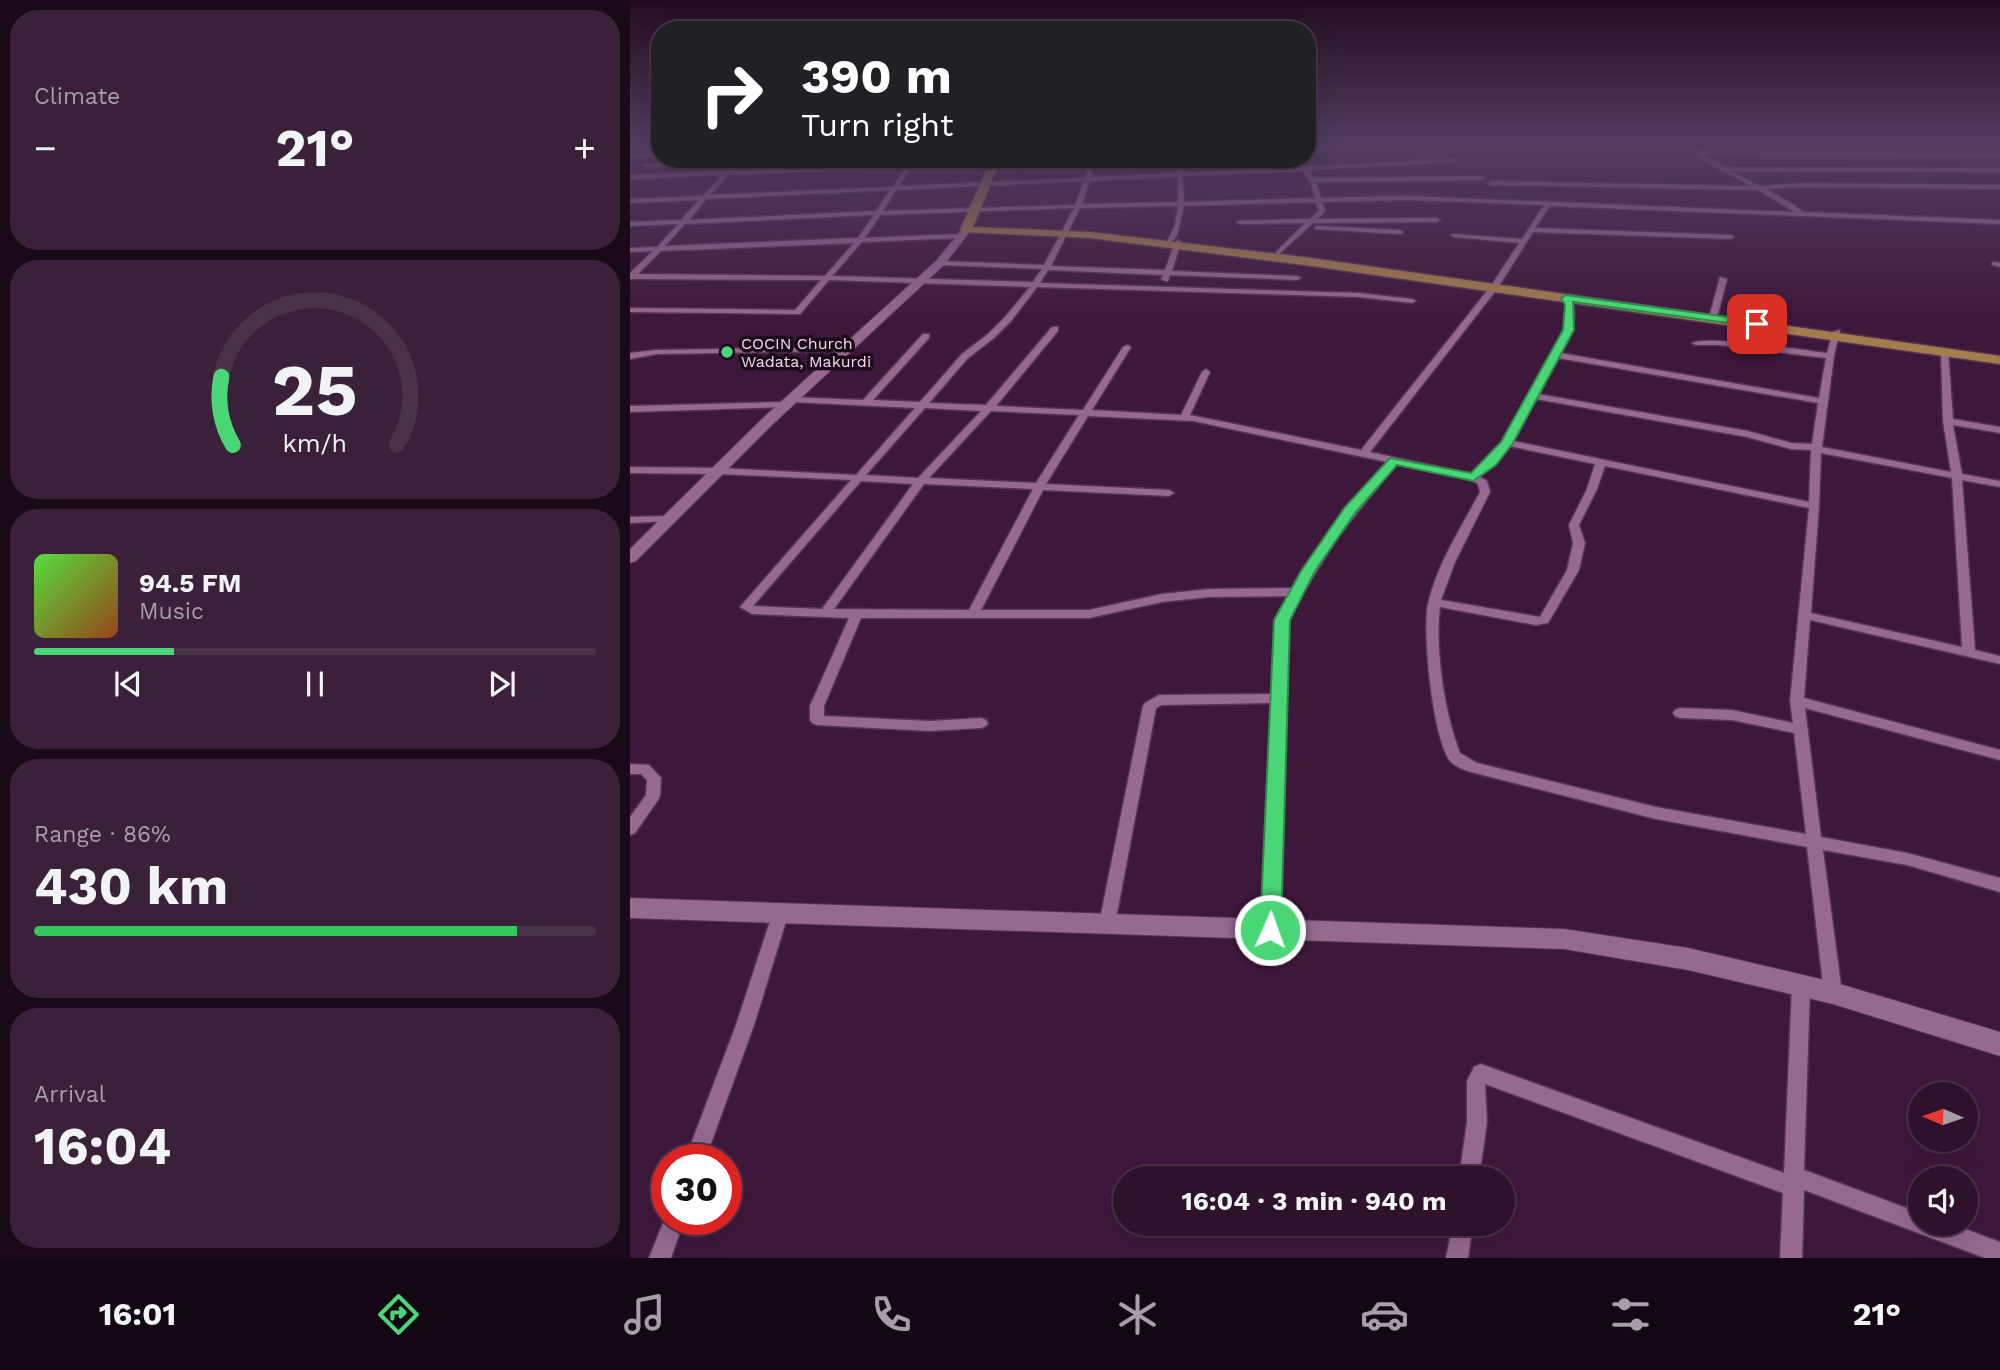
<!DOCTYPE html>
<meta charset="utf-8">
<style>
body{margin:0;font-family:"Work Sans",sans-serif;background:#3a2038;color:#f1f3f6;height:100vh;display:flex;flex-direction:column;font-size:26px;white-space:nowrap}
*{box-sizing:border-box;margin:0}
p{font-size:23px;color:#a79ea9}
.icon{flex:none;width:38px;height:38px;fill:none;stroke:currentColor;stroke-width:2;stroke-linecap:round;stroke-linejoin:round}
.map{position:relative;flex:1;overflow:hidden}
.details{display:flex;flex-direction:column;gap:10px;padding:10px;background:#190a18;width:630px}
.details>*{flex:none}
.banner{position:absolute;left:21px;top:21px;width:665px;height:147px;border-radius:28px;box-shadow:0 7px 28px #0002,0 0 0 2px #493248;background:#202124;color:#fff;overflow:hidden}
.needle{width:46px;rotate:272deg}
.buttons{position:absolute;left:1278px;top:1082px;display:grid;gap:14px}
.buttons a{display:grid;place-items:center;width:70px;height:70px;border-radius:50%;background:#2e122c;box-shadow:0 7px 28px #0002,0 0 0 2px #493248;font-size:35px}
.speed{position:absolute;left:21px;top:1144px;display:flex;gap:14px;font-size:35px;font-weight:700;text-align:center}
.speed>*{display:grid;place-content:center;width:91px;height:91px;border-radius:50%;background:#2e122c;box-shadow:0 7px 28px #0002,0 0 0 2px #493248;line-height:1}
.speed .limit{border:10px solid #d22;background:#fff;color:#111}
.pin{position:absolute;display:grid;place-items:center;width:60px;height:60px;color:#fff;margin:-30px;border-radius:14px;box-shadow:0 4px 10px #0006}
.me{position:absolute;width:77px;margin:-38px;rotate:2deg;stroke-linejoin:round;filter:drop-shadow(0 0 5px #0008)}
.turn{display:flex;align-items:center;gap:24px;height:147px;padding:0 35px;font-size:32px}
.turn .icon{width:91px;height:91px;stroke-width:2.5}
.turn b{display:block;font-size:49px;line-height:60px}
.big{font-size:52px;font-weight:700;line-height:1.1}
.details .widget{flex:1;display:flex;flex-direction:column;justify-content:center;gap:10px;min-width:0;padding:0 24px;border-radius:28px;background:#3a2038}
.details .dial{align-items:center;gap:0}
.dial svg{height:182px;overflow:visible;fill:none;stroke:#493248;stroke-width:7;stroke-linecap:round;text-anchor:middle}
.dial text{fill:#f1f3f6;stroke:none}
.song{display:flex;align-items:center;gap:21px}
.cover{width:84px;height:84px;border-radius:10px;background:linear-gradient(135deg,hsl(110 70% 55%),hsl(20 70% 35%))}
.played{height:7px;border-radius:4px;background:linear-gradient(90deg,#4ad677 25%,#493248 25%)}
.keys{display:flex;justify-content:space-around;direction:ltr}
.heat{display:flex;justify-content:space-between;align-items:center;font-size:38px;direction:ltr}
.charge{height:10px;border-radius:5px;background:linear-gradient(90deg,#34c759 86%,#493248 0)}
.trip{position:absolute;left:483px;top:1166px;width:402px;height:70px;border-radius:35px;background:#2e122c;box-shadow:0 7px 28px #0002,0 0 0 2px #493248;font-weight:700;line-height:70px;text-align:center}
.tabs{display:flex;height:112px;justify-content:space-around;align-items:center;background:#120712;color:#a79ea9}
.tabs .icon{width:49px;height:49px}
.tabs .on{color:#4ad677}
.tabs b{font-size:32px;color:#f1f3f6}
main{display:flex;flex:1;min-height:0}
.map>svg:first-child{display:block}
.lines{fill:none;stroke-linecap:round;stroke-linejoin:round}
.street-casing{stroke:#553553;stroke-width:3}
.secondary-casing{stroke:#553553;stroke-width:2}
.primary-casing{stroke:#553553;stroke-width:3}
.street{fill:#956990;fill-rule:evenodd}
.secondary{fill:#956990;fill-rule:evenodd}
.primary{fill:#a37e4c;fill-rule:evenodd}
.route{fill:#4ad677;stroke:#308b4d;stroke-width:2}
.poi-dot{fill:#4ad677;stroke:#1b0a1a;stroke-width:2.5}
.labels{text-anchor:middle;stroke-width:7;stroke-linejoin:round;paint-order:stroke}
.far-poi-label{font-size:16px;fill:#f3daf0;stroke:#1b0a1a;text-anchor:start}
</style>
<main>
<section class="details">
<div class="widget"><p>Climate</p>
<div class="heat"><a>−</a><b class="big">21°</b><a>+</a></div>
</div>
<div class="widget dial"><svg viewBox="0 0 100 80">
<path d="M14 69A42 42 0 1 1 86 69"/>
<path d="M14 69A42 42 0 0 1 9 39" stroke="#4ad677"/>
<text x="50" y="56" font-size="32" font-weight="700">25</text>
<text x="50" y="72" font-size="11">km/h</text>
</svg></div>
<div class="widget">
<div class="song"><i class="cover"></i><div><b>94.5 FM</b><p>Music</p></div></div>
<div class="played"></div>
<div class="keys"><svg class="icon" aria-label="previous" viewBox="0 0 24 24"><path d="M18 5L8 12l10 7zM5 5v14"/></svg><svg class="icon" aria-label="pause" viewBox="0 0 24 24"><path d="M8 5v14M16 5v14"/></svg><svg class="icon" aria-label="next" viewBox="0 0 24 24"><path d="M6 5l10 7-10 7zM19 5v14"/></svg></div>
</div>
<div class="widget"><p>Range · 86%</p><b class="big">430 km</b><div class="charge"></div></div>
<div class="widget"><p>Arrival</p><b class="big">16:04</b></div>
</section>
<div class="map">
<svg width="1370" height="1258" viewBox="0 0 1370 1258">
<rect width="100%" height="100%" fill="#3e183b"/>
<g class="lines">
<defs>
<g id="street">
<path d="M0,143h30v3l-30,1z"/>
<path d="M1056,143h6l9,8 299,2v4l-296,-2 20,12 276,1v4l-269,-1 29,15 40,-3 200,2v4l-200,-2 -34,2 28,16 9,7 197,8v4l-450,-18 -15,22 196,7 3,2 -3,2 -198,-7 -36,57 -127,163 101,22 17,-14 15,-18 62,-112 1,-25 -4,-7 4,-2h3c12,20 1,39 -9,57l259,45 7,-40 -107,-13h-23l-4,-2c16,-8 111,7 135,10l6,-21 7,-2 -6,26 -12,91 129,25 -8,-51 -2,-69 7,-2 5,69 47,8v6l-47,-8 9,49 38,7v6l-38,-7 13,170 25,6v8l-190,-44 -6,78 196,52v10l-195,-52 16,129 86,16 93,25v14l-93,-27 -84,-15 19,143 -3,6 -6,2 -6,-2 -3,-6 -17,-146 -151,-28 -181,-46c-8,-2 -18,-5 -24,-11 -18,-21 -29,-130 -23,-158 9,-40 33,-76 52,-112l-2,-8 -8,-5 -74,-15 -58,73 -49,78 -11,315 -2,5 -6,2 -6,-2 -2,-5 11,-227 -111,2 -6,3 -41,216 -2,5 -6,2 -6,-2 -2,-5 44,-218 2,-3 14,-8 114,-1 4,-79 11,-19 -79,1 -47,5 -73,16h-228l-37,88v10l106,5 51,-3 5,2 2,3 -2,3 -5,2 -51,3 -113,-6 -5,-2 -2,-3v-14l39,-88 -97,-4 -12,-7 111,-127 -132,-6 -89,-1v-6l89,1 137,7 59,-67 -123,-6 -3,-1v-4l74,3 60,-66h6v4l-56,62 47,2 42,-48 26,-20 17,-17 25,-30 -201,-7 -29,34h-3l-167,-2v-4l165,2 26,-30 -191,-1v-6l23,-22 -23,1v-4l27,-1 21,-23 -48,2v-4l51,-2 18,-20 -69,3v-4l73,-3 20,-21 -93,4v-4l96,-4 10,-8 -91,4 -2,-3 143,-5 -43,3 -10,9 175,-7 4,-4 2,3 145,-4 -147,8 -13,19 186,-8 4,-19h6l-5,18 87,-4 -2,-14h6l2,14 271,-14 2,3 -147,8 4,8 169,-2 3,2 -3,2 -166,2 5,16 85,-2 389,16 -37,-22 -267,-5 -3,-2 3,-2 260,5 -45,-24zM276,167l-13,20 -183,8 19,-20zM673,171l8,13 4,14 -131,4 -1,-26zM548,177v25l-96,2 8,-23zM454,181l-9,24 -192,6 13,-21zM260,190l-14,21 -187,9 17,-21zM776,200l138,5 -22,34 -70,-5 -1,1 3,2 65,6 -28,43 -130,164 -171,-35 20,-43 -4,-3 -4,3 -21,43 -89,-5 39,-63 -4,-2 -4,2 -40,63 -87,-4 62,-75v-4h-6l-66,78 -57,-2 39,-45 26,-20 17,-17 26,-34 322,10 53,6 4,-2 -4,-2 -53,-6 -319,-10 8,-13 115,5 -2,4 4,2h3l2,-6 127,5 4,-2 -4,-2 -125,-5 9,-29 -3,-2 -3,2 -10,28 -114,-4 29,-58 98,-2 -3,19 -9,19 3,2 8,-11 7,-29 132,-4 3,9 -9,8 -72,2 -1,1 3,2 65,-1 -29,29v2l2,1 35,-32 124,-1 3,-2 -3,-2 -120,1 8,-8 -3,-9zM444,208l-30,57 -104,-4 -4,2 4,2 102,4 -9,13 -201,-6 30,-34 99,-4 3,-2 -3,-2 -96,4 15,-23zM244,215l-16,23 -193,8 20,-22zM224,243l-29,33 -187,-2 23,-23zM928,358l260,45 -6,41 -21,-1 -43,-12 -210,-37zM906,399l211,38 44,12 20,1 -2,52 -296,-61zM295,408l56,3 -63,67 -52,-3zM361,411l88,4 -43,68 -107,-5zM458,416l105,5 194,41 -57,70 -37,56 -84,1 -47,5 -73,16h-108l62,-120 126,6 5,-3 -5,-3 -123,-6zM879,446l86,18 -8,25 -18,36 4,18 -6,27 -27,47 -99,-17 14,-38 35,-70 -3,-11 -7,-4 14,-13zM1191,453l131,25 10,169 -151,-34 8,-107zM975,466l204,42 -19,193 3,22 -61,-13 -52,-2 -5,2 -2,3 2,3 5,2 52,2 62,13 12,101 -150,-27 -179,-44 -17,-10c-16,-42 -25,-103 -20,-146l96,18 12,-2 31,-53 6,-27 -6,-18 18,-36zM231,481l52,3 -91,125 -69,-3zM294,484l109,5 -64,121 -135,-1z"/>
<path d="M30,153v4l-30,1v-4z"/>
<path d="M687,226l83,4 3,2 -3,2 -85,-5v-2z"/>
<path d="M1364,262l6,1v4l-8,-2v-2z"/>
<path d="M1090,277l7,2 -9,35 -4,2 -4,-2z"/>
<path d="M222,347v4h-3l-192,3 -27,5v-6l27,-3z"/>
<path d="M155,402l3,1v4l-158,5v-6z"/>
<path d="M39,516l4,1 1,2 -1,2 -43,2v-6z"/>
<path d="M0,764l19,1 12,13 -1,18 -2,4 -23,33 -5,2v-18l16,-22 1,-15 -6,-6h-11z"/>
<path d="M150,908l6,2 2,5 -34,110 -49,135h-20l51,-135 36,-110 2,-5z"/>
<path d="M1171,978l6,2 3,6 -6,184 116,43v10h29l51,19v16h-15l-181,-68 -2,68h-22l3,-65 -298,-109 2,38 -8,56h-20l8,-56v-41l7,-14 7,-3 303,109 8,-187 3,-6z"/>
<path d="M37,1213v7h17l-13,38h-22z"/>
<path d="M823,1223h20l-5,35h-22z"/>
</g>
<g id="secondary">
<path d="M333,228l8,2 -27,35 -171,159 -137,137 -6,2v-14l133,-131 173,-157z"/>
<path d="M0,898l934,31 124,19 145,34 167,50v24l-167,-52 -145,-34 -124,-21 -934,-31z"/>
</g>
<path id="primary" d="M361,159h10l-28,68 117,5 214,25 696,99v8l-696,-99 -214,-27 -128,-6 -2,-2z"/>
</defs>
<!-- street casing -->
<use href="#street" class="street-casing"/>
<!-- secondary casing -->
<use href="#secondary" class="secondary-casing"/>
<!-- primary casing -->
<use href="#primary" class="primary-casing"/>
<!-- street -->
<use href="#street" class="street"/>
<!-- secondary -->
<use href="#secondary" class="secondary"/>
<!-- primary -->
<use href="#primary" class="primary"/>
</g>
<!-- sky -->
<linearGradient id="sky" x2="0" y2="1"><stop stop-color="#220d20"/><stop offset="0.45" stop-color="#523d60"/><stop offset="1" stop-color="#523d60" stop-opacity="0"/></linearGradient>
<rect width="1370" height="320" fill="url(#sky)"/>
<!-- route -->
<path class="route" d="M936,295l191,26 5,3 -5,3 -184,-25 1,28 -61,113 -17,22 -23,16 -76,-16 -42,48 -40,58 -25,49 -9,310 -3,6 -8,3 -7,-3 -3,-6 14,-310 27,-49 44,-64 45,-49 81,15 30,-31 62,-112 2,-25 -4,-7z"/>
<!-- markers -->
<circle class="poi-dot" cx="97" cy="352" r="7"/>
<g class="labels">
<!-- far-poi labels -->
<g class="far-poi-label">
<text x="111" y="349">COCIN Church<tspan x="111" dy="18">Wadata, Makurdi</tspan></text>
</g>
</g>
</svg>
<div class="buttons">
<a><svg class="needle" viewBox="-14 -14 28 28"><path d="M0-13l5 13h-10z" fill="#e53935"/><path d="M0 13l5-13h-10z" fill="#a79ea9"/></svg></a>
<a><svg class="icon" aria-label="sound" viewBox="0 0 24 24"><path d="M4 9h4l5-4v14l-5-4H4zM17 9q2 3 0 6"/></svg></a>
</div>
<div class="speed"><div class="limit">30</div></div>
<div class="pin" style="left:1127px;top:324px;background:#d93025"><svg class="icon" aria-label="arrive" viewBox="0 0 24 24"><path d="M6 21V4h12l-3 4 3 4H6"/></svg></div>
<svg class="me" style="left:640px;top:930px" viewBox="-20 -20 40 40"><circle r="17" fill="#4ad677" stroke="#fff" stroke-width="3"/><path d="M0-11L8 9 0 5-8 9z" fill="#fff"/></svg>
<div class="trip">16:04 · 3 min · 940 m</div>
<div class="banner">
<div class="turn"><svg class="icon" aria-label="right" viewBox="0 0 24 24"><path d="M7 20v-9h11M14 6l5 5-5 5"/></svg><div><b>390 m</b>Turn right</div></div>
</div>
</div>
</main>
<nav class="tabs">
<b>16:01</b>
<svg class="icon on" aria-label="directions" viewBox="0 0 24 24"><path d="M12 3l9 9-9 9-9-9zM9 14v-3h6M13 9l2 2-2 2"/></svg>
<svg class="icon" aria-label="music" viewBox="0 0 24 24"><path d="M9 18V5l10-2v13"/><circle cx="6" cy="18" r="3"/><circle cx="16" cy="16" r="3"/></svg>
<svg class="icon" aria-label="phone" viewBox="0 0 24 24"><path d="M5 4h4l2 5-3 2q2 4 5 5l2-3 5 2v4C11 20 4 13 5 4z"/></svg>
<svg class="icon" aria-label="climate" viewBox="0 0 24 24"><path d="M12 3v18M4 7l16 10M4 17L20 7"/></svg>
<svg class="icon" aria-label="car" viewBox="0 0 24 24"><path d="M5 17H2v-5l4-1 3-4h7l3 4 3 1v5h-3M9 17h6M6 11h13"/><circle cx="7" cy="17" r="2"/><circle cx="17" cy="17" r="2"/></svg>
<svg class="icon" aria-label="filters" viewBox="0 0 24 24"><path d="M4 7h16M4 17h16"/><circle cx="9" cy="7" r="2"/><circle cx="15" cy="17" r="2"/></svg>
<b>21°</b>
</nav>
